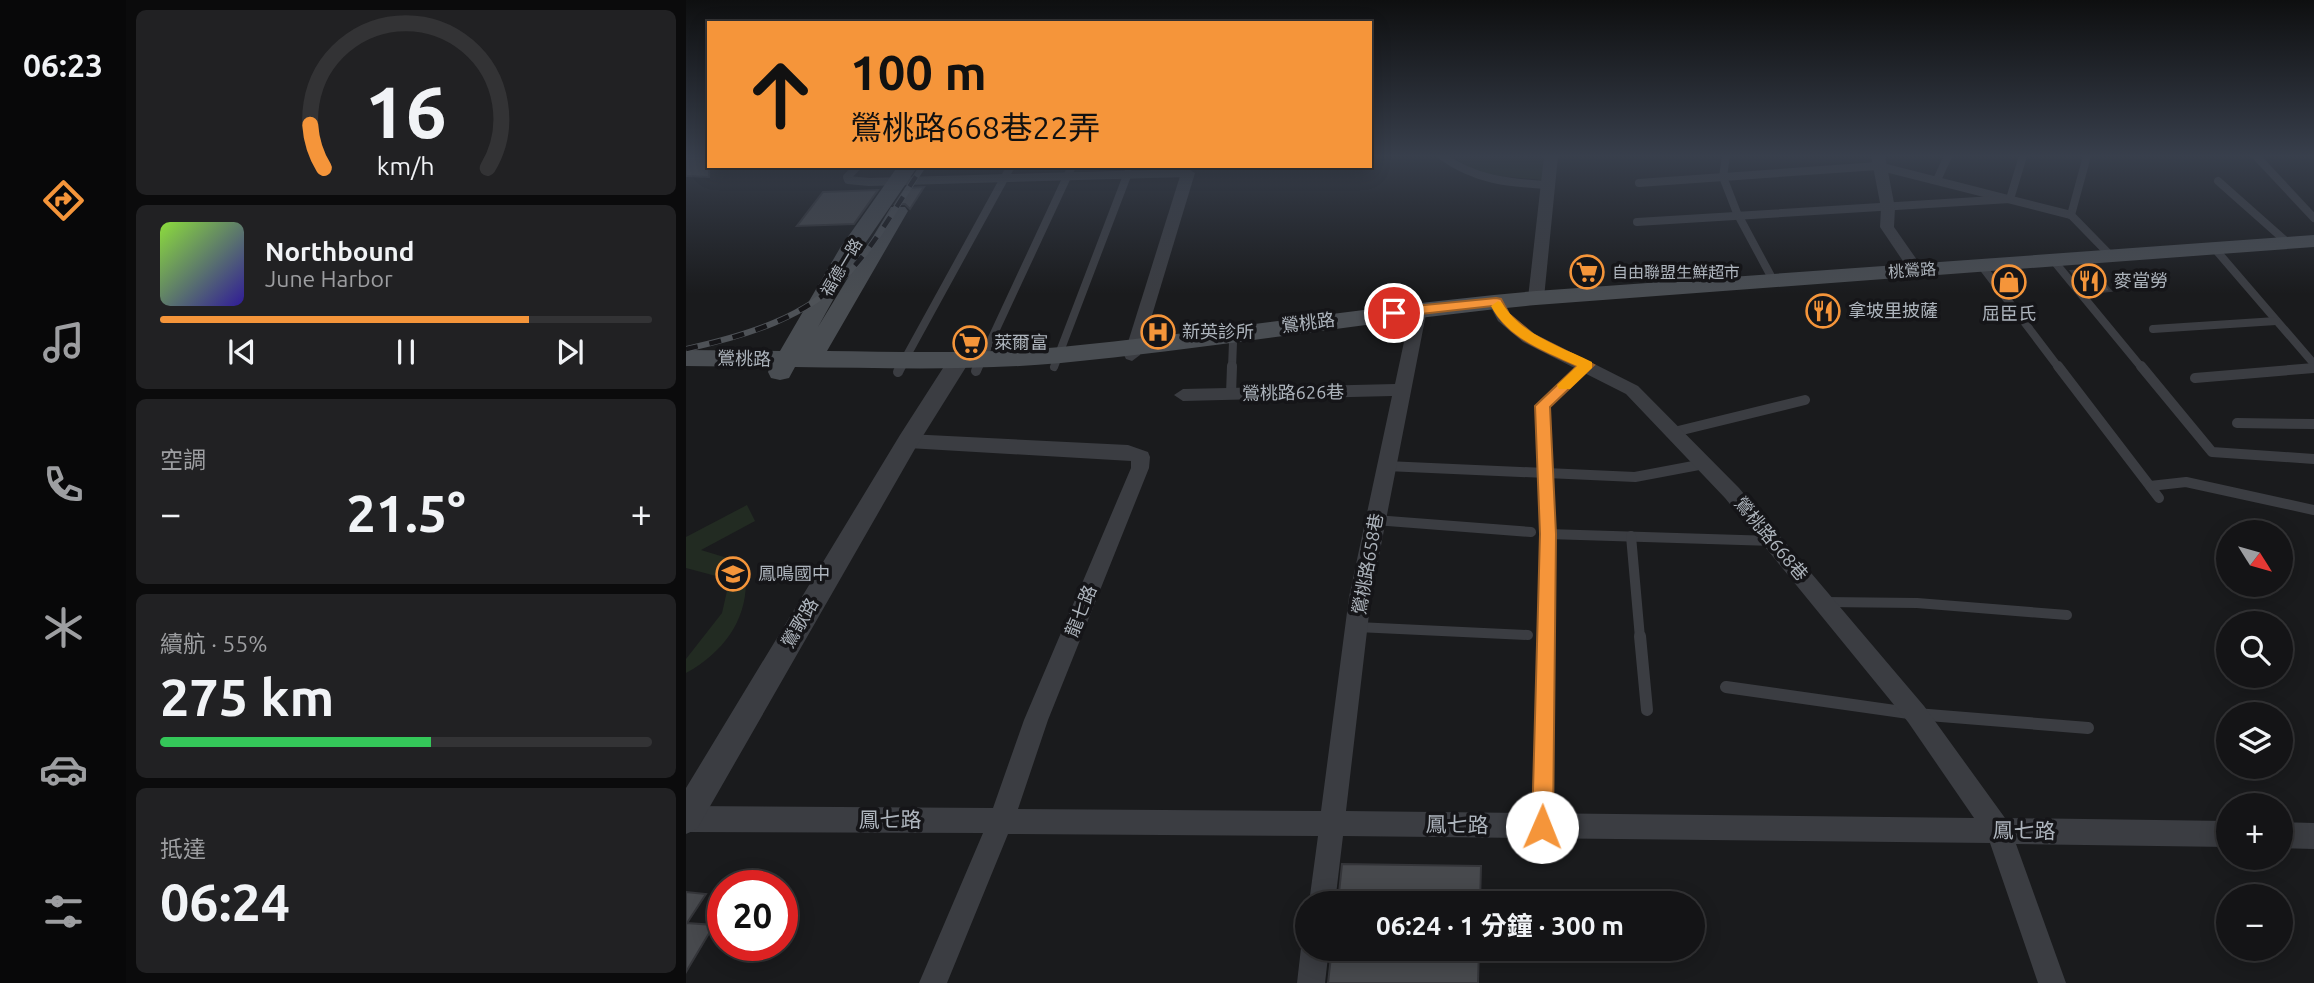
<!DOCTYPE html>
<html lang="zh-TW">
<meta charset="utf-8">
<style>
body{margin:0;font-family:Ubuntu,"Noto Sans TC",sans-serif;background:#212123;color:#f1f3f6;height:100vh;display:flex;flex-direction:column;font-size:26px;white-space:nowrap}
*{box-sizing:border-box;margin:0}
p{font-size:23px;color:#9d9ea1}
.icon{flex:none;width:38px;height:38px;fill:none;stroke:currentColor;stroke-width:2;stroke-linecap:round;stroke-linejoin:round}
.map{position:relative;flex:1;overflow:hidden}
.panel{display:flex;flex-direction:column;gap:10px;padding:10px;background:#0b0b0c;width:560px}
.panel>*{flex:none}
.banner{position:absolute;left:21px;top:21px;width:665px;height:147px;border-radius:0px;box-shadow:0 4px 18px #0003,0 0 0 2px #333335;background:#f5953a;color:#111;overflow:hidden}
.needle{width:46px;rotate:127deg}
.fabs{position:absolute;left:1530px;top:520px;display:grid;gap:14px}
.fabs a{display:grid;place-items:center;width:77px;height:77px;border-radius:50%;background:#141416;box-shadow:0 4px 18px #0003,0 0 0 2px #333335;font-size:35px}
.speed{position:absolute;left:21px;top:870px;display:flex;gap:14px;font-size:35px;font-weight:700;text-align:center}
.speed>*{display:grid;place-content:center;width:91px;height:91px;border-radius:50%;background:#141416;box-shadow:0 4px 18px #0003,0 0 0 2px #333335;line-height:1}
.speed .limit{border:10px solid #d22;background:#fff;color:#111}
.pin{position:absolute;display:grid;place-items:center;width:60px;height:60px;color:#fff;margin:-30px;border:4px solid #fff;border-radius:50%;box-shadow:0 2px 7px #0007}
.me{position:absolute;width:77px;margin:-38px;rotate:1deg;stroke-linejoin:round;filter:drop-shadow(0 0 5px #0008)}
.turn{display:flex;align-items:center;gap:24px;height:147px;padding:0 28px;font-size:32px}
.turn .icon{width:91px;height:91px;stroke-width:2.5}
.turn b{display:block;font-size:49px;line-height:60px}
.big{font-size:52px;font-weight:700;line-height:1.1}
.panel .card{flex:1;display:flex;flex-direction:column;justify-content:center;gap:10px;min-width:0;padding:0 24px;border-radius:10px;background:#212123}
.panel .dial{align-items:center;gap:0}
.dial svg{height:182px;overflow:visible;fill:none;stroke:#333335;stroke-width:7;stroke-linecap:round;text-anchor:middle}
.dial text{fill:#f1f3f6;stroke:none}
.song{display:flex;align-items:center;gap:21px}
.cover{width:84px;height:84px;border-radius:10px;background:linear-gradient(135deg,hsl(90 70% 55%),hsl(250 70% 35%))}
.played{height:7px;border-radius:4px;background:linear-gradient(90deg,#f5953a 75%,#333335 75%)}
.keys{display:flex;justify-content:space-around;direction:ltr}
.heat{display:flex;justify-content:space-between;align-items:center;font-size:38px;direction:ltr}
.charge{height:10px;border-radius:5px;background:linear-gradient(90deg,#34c759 55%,#333335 0)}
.trip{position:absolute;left:609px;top:891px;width:410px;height:70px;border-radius:35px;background:#141416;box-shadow:0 4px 18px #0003,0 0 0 2px #333335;font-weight:700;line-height:70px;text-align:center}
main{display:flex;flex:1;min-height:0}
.menu{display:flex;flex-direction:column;width:126px;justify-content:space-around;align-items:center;background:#080809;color:#9d9ea1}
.menu .icon{width:49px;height:49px}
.menu .on{color:#f5953a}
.menu b{font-size:32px;color:#f1f3f6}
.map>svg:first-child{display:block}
.green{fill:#222b22}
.building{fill:#47494d;stroke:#343539;stroke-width:2}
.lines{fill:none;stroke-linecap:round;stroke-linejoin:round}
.service-far2{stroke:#3b3d42;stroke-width:8}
.service-far1{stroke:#3b3d42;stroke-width:10}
.service{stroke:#3b3d42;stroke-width:12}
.minor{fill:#3b3d42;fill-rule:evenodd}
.tertiary{fill:#3b3d42;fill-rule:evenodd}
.secondary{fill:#494d52;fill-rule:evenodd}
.rail-casing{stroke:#4e5257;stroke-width:6}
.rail{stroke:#151518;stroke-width:4.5;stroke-dasharray:12;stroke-linecap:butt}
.route{fill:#f5953a;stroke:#9f6126;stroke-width:2}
.slow{fill:#f59e0b}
.labels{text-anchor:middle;stroke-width:7;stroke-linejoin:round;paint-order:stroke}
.far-street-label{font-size:16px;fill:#adb4bc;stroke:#151518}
.far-poi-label{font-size:16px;fill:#adb4bc;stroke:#151518;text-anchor:start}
.poi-label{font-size:18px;fill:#adb4bc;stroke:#151518;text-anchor:start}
.street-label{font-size:18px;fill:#adb4bc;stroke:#151518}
.near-street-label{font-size:21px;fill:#adb4bc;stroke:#151518}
</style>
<main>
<nav class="menu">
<b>06:23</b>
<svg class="icon on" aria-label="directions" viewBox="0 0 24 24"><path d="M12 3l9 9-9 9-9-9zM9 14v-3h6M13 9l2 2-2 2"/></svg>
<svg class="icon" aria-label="music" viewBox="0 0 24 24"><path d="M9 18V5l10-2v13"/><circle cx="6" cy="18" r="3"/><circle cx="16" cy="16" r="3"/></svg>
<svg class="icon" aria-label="phone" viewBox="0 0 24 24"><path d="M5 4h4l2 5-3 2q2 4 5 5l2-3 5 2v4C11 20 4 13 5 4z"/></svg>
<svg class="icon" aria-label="climate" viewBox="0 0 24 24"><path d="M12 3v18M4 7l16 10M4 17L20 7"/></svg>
<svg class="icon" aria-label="car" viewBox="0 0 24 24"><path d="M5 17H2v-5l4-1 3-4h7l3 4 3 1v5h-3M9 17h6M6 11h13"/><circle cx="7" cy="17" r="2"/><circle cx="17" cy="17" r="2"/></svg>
<svg class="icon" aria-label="filters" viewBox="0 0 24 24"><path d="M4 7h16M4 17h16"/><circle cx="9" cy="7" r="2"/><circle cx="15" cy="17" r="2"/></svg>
</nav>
<section class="panel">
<div class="card dial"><svg viewBox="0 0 100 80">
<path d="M14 69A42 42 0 1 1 86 69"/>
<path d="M14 69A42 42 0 0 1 8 50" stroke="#f5953a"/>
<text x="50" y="56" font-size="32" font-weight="700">16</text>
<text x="50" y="72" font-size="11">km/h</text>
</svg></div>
<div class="card">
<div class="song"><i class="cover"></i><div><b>Northbound</b><p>June Harbor</p></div></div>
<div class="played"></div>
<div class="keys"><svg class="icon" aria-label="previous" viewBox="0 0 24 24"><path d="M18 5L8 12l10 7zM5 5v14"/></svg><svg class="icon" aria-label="pause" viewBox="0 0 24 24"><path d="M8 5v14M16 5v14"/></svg><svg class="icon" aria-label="next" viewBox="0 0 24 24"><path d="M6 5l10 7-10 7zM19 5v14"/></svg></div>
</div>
<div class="card"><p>空調</p>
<div class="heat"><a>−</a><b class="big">21.5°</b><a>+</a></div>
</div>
<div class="card"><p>續航 · 55%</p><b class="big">275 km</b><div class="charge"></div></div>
<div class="card"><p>抵達</p><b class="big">06:24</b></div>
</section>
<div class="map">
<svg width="1628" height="983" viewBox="0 0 1628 983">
<rect width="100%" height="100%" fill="#1a1b1d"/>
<!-- green -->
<g class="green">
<path d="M766,156h92l-2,24 -63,-6z"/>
<path d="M61,505l8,16 -54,29 43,13c9,48 -15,86 -58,110v-14l36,-46 5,-22 -11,-15 -30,-8v-31z"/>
</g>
<!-- building -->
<g class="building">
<path d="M0,156h23v21l-23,-1z"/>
<path d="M238,187l-14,22 -5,-5h-10l11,-16z"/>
<path d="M192,190l-24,34 -57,2 26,-34z"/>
<path d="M1407,270l18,21 -22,2 -18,-22z"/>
<path d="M656,864l139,2 -1,37h-142z"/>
<path d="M0,892l20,2 -19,29 27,2 -28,47z"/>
<path d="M646,948h147l-1,35h-150z"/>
</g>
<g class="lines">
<!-- service-far2 -->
<g class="service-far2">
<path d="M756,156c33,24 67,27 106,29"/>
<path d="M1040,156l-3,21 14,36 36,67"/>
<path d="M1570,156l58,62"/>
<path d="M172,166l-11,11 1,3 21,2 319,-9"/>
<path d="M1251,180l11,-24"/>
<path d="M1532,181l70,62"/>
<path d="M953,183l239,-17 193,49"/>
<path d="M1385,215l16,-59"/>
<path d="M1385,215l40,41"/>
<path d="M951,222l373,-23 13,-43"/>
<path d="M1529,249l99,115"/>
<path d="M1367,260l89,108"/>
<path d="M1295,265l78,103"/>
<path d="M1467,329l123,-8"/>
<path d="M368,367l74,-194"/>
<path d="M214,368l111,-202"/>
<path d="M292,368l94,-202"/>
<path d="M546,368l1,-26"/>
<path d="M898,368l3,-3"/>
</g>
<!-- service-far1 -->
<g class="service-far1">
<path d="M1372,366l101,132"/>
<path d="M1455,366l71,86 102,7"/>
<path d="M290,371l2,-5"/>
<path d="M212,372l3,-6"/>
<path d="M1509,378l119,-10"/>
<path d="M545,394l1,-28"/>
<path d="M1551,423l77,1"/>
<path d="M988,432l131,-32"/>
<path d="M700,466l249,11 69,-13"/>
<path d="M1464,486l36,-4 128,28"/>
<path d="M689,520l156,12"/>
<path d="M862,534l225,7"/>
<path d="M945,536l9,102"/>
<path d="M1139,602l92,1 150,12"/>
<path d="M671,627l171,8"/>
<path d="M860,638l2,-104 -6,-128 44,-40"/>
</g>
<!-- service -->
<g class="service">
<path d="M954,636l7,74"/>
<path d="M1040,687l190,27 172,14"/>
<path d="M856,826l4,-190"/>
</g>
<!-- minor -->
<g class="minor">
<path d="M858,156h14l-14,142 -8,5 -8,-5z"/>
<path d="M1185,156h14l10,52 -1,19 30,43 -3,3h-10l-31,-46 1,-19z"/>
<path d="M502,169l7,4 -55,182 -8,6 -6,-2 -2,-4 57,-182z"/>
<path d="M810,297l6,1 8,16 25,20 103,52 101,102 185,218 81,112 223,3v26l-212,-3 50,139h-28l-48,-140 -647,-7 -8,67h-26l9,-67 -310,-2 -61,149h-28l64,-150 -297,-1v-26l307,2 31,-88 107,-252v-7l-223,-13 -6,-2 -3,-5 3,-5 6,-2 220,11 20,7 2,5 -1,11 -101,252 -30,89 303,2 28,-214 43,-201 -209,5 -9,-6 9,-6 212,-5 16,-75 8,-5 8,5 -56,288 -25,214 628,7 -66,-96 -183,-224 -99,-104 -103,-52 -25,-21 -10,-19z"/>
<path d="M1594,822l34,1v26l-34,-1z"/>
<path d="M619,938l2,10h22l-4,35h-28l4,-35z"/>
</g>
<!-- tertiary -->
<path class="tertiary" d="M274,352l8,2 3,5 -55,88 -219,382 -11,5v-46l214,-353 52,-81z"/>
<!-- secondary -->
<path class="secondary" d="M212,166h20l-56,82 -44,79 73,-120h14l3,4 -81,140c78,1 157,3 234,-4 159,-16 316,-42 475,-56l778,-56v12l-778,58c-159,15 -317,43 -475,58 -88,8 -178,5 -266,4l-6,11 -9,2 -9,-2 -3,-6 2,-5 -84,-1v-16l94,1 60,-103z"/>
<defs>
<path id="rail" d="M0,349c59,-13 121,-31 163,-77 29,-31 50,-71 74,-106"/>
</defs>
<!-- rail casing -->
<use href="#rail" class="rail-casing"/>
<!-- rail -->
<use href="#rail" class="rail"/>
</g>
<!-- sky -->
<linearGradient id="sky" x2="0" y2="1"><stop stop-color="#0e0f10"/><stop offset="0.53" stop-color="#383f4c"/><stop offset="1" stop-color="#383f4c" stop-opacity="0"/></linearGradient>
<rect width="1628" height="294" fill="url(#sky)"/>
<!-- route -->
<path class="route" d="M810,298l5,1 8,15 25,21 60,30 -44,42 6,127 -3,293 -4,7 -7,3 -7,-3 -3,-7 8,-293 -5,-128 42,-40c-32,-15 -69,-27 -85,-60l-98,11 -7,-4 7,-5z"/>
<!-- slow -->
<path class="slow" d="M812,301l4,2c20,32 57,43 90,59v6l-22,21h-11l-2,-4 20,-19c-33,-15 -68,-27 -86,-60z"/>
<!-- icons -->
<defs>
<symbol id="supermarket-ring" viewBox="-11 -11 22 22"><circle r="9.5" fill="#151518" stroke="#f5953a" stroke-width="1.5"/><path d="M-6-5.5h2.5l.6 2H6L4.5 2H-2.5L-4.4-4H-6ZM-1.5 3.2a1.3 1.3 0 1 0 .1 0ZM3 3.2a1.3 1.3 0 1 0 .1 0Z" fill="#f5953a"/></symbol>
<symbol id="restaurant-ring" viewBox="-11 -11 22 22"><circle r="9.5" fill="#151518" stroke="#f5953a" stroke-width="1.5"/><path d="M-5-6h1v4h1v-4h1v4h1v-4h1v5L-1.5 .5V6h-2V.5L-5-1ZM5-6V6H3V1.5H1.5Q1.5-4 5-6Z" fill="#f5953a"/></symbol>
<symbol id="shop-ring" viewBox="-11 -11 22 22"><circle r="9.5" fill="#151518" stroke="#f5953a" stroke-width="1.5"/><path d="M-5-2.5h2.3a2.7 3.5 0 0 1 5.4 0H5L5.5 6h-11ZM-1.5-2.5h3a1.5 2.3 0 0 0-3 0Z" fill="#f5953a"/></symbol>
<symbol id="hospital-ring" viewBox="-11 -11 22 22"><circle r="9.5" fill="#151518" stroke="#f5953a" stroke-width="1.5"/><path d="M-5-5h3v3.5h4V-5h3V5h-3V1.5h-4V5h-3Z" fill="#f5953a"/></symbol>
<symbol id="school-ring" viewBox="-11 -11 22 22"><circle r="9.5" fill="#151518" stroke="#f5953a" stroke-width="1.5"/><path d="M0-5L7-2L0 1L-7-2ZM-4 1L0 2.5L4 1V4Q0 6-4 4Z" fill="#f5953a"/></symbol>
</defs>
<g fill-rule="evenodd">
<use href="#supermarket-ring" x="882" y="253" width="38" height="38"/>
<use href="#restaurant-ring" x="1384" y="262" width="38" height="38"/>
<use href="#shop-ring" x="1304" y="263" width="38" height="38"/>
<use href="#restaurant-ring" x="1118" y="292" width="38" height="38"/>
<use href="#hospital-ring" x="453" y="313" width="38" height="38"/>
<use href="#supermarket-ring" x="265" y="324" width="38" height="38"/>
<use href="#school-ring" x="28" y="555" width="38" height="38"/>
</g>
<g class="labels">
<!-- far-street labels -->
<g class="far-street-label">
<text transform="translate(155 267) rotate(-59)" y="6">福德一路</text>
<text transform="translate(1226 270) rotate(-4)" y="6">桃鶯路</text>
</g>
<!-- far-poi labels -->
<g class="far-poi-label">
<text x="926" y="278">自由聯盟生鮮超市</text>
</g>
<!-- poi labels -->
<g class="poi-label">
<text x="1428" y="287">麥當勞</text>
<text x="1162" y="317">拿坡里披薩</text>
<text x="1323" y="320" text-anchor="middle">屈臣氏</text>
<text x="496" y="338">新英診所</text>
<text x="308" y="349">萊爾富</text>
<text x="72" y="580">鳳鳴國中</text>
</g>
<!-- street labels -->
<g class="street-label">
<text transform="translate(622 323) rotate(-7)" y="6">鶯桃路</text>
<text transform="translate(58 359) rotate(1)" y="6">鶯桃路</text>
<text transform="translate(607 393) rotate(-1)" y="6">鶯桃路626巷</text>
<text transform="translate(1085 539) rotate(50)" y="6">鶯桃路668巷</text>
<text transform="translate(682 564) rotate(-80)" y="6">鶯桃路658巷</text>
<text transform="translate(395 611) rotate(-68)" y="6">龍七路</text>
<text transform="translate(114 623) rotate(-60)" y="6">鶯歌路</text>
</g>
<!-- near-street labels -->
<g class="near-street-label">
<text x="204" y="827">鳳七路</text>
<text transform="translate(771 825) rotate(1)" y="7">鳳七路</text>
<text transform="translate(1338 831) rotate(1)" y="7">鳳七路</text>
</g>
</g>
</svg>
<div class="fabs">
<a><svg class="needle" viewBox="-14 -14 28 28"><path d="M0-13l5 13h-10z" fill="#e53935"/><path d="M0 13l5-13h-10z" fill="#9d9ea1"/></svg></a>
<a><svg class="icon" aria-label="search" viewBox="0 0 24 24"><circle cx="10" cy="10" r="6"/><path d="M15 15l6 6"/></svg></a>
<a><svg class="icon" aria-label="layers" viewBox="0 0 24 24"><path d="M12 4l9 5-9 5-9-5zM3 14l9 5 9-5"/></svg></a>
<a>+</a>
<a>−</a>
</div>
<div class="speed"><div class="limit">20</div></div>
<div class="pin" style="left:708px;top:313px;background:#d93025"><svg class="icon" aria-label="arrive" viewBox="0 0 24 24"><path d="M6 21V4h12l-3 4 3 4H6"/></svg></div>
<svg class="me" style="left:856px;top:827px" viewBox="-20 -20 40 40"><circle r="19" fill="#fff"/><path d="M0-13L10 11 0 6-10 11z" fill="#f5953a"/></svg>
<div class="trip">06:24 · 1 分鐘 · 300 m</div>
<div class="banner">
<div class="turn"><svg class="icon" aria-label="ahead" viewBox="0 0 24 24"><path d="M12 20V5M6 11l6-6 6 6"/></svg><div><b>100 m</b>鶯桃路668巷22弄</div></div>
</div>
</div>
</main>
